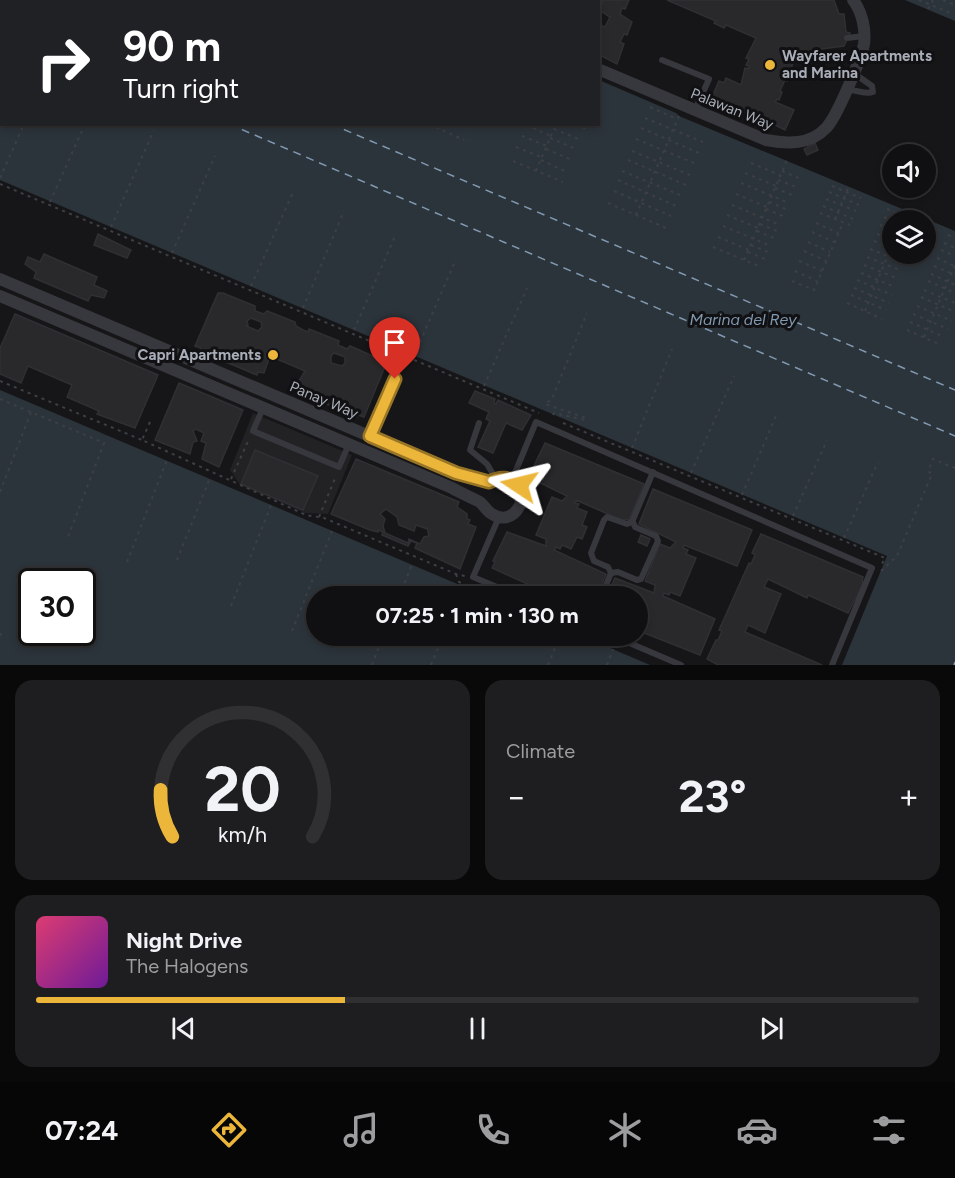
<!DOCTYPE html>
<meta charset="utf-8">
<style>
body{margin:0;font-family:Figtree,sans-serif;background:#1e1e20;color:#f1f3f6;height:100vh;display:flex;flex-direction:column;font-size:22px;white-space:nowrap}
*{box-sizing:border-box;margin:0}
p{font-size:20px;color:#9c9d9f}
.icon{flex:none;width:33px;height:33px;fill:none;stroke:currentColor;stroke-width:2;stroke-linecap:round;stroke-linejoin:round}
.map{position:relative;height:665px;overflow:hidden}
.sheet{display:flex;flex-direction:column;gap:15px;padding:15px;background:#09090a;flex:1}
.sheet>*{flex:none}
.guide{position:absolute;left:0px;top:0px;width:600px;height:126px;box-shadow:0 3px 9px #0003,0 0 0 2px #303032;background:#202124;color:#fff;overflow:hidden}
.tools{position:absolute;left:882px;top:144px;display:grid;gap:12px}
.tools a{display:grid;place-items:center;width:54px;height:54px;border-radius:50%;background:#101012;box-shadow:0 3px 9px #0003,0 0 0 2px #303032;font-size:30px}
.speed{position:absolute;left:18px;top:568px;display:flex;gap:12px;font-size:30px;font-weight:700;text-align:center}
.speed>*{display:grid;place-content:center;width:78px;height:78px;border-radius:50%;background:#101012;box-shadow:0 3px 9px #0003,0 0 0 2px #303032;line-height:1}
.speed .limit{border:3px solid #111;border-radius:9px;background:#fff;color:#111}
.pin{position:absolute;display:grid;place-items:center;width:51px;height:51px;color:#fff;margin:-62px -26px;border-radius:50% 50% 50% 0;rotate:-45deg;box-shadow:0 0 6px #0007}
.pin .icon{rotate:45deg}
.me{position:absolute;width:66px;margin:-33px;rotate:280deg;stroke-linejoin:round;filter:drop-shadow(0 0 4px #0008)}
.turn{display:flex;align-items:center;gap:21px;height:126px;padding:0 24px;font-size:27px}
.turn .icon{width:78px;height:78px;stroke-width:2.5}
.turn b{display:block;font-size:42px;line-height:51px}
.big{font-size:45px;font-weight:700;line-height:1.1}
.sheet .widget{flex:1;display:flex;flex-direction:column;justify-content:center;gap:9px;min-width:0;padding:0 21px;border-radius:18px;background:#1e1e20}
.sheet .dial{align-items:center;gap:0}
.dial svg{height:156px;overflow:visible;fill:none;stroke:#303032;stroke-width:7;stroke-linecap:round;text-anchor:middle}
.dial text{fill:#f1f3f6;stroke:none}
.song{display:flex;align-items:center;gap:18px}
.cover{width:72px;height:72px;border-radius:9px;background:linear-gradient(135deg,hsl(340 70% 55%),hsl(280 70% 35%))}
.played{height:6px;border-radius:3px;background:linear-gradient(90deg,#ecb63a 35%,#303032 35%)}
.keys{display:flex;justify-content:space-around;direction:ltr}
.heat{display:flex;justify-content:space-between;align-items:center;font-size:33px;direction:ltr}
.sheet .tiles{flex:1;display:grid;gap:15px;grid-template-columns:1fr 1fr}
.widget:last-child{grid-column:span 2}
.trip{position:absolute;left:306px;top:586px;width:342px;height:60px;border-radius:30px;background:#101012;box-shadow:0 3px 9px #0003,0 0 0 2px #303032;font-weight:700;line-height:60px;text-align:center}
.menu{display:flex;height:96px;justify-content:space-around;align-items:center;background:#060607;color:#9c9d9f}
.menu .icon{width:42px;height:42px}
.menu .active{color:#ecb63a}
.menu b{font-size:27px;color:#f1f3f6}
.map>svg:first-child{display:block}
.built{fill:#222225}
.water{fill:#2c343b;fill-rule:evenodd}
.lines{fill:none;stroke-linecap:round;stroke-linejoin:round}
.ferry{stroke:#8199b1;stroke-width:1.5;stroke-dasharray:8 6;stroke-linecap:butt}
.building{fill:#29292c;stroke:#303034;stroke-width:1.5;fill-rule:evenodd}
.path{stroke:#3d3f44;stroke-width:2;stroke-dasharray:3 4.5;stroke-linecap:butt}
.lane{stroke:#37383d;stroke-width:6}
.street{stroke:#37383d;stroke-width:12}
.route-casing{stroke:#997626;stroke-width:15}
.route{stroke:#ecb63a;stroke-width:10}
.poi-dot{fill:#ecb63a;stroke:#111113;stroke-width:2}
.labels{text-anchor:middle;stroke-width:6;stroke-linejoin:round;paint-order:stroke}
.poi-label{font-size:15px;font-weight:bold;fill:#a8adb7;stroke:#111113;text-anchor:start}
.street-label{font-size:15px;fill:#a8adb7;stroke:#111113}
.water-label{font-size:16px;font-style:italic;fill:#8199b1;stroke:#111113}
</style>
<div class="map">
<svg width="955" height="665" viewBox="0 0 955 665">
<rect width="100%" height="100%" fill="#161618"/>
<!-- built -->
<path class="built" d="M253,413l99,42 -24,59 -23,-1 -65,-28 -10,-15z"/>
<!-- water -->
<g class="water">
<path d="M0,0l412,1 -410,1v122h596l1,-44 77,33 3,3 276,115v434h-113l45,-109 -887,-376zM926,220v34h-34v-34z"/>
<path d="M905,0h50v21z"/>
<path d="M0,390l488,207h-172v39h266l68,29h-650zM32,582h50v51h-50z"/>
</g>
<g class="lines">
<!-- ferry -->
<g class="ferry">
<path d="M45,0l1,2"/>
<path d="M0,5l2,2"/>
<path d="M229,124l726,312"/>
<path d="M331,124l624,266"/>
<path d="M954,665l1,-3"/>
</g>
</g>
<!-- building -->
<g class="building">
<path d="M603,0h26l-4,9 -3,-1 -2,6 12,8 -5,13 -3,-1 -4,8 4,2 -7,20 -19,-10v-25l2,-4 5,2 5,-10 -11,-7z"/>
<path d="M667,0h167l5,14h5l2,18 4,1 -6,13 -23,3 -6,13 -3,-1 -1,3 -16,-7 -8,24 -2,-1 -5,11 2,1 -3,8 -2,-1 -2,3 19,8 -9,20 -24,-12 -1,3 -12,-5 2,-3 -3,-1 -1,3 -30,-13 1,-3 -5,-2 7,-16 5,2 2,-5 15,7 4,-17 3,1 1,-3 -3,-1 3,-6 -3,-1 10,-20 -30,-13 -2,3 -10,-5 2,-2z"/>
<path d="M815,143l3,7 -11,5 -3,-6z"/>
<path d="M98,234l33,16 -4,8 -33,-13z"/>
<path d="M44,254l53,23 -3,8 13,6 -3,7 -13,-3 -3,6 -54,-23 2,-6 -11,-8 3,-7 12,5z"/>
<path d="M218,293h5l32,13v5l9,3 3,-3 28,11 1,4 7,4 5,2 1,-3 30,12 -1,4 9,4 3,-3 32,14 4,4 -22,53 -6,-2 -1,2 -57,-24 1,-2 -5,-5 9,-15 -35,-15 -6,17 -6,-1 -1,3 -57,-24 1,-3 -6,-2zM251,318l10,4 1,5 -4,4 -12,-5 2,-1 -1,-4zM334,353l11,4v6l-3,3 -11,-3v-7z"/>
<path d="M15,314l143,61 -23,53 -38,-14 2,-3 -32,-14 5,-12 -44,-19 -7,17 -21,-9v-26z"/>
<path d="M179,383l64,27 -24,57 -17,-8 4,-16 -5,-2 3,-8 -8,-4 -3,2 4,10 -4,1 -3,12 -35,-14z"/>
<path d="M475,391l20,8 -1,4 2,1 2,-4 33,15 -9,15 -16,-7 -13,30 -15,-6 12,-26 -4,-2 3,-7 -20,-9z"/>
<path d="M545,443l99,41 -15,36 -4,-1 -1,2 -48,-21 -2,3 5,1 -2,4 10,4 -5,13 5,2 -5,12 -5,-2 -6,12 -9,-4 -2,4 -4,-2 -2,3 52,24 -10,23h-39l-3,-3 -6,-3 -1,2 -55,-25 3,-6 -2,-1 14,-29 39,14v-7l-10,-4 16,-38 10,4 5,-5 -37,-18 3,-5 -2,-1z"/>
<path d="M255,450l63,26 -15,34 -62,-26z"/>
<path d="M356,459l103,43 -2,5 10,7v5l3,1 -2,4 8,3 -16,42 -45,-21 2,-5 -6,-2 -3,5 -26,-11 1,-3 -5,-2v2l-8,-2 -39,-16zM386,509l11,8 2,8 15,6 2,-6 11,4v-2l2,9 -5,1 -4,7 -11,-5 -1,4 -23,-10 -2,-7 2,-7 -5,-5z"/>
<path d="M653,489l99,41 -15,36 -53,-21 -1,3 5,2 -2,4 10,4 -16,38 -10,-4 -1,3 -5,-2 -1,3 52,23 -15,36 -61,-24 -1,-34h-32l9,-19 39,15 1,-8 -10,-4 15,-37 10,4 6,-6 -37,-18z"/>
<path d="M761,534l102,43 -1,4 2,1 -16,31 -40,-18 -1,3 -39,-19 -4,8 17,7 -16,39 -17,-8 -3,7 77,33h-104l-11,-6 9,-19h2l4,-9 -3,-1 30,-67 2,1 4,-9 -3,-2z"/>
<path d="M641,535l9,4 -3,7 -9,-4z"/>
</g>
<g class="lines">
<!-- path -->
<g class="path">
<path d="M135,0l4,2"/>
<path d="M179,0l3,2"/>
<path d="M217,0l2,1"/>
<path d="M274,0l4,2"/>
<path d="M310,0l4,2"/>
<path d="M370,0l3,2"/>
<path d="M389,0l4,2"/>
<path d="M919,0l34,14"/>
<path d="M943,0l12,5"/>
<path d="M193,2l1,-2"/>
<path d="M287,2l1,-2"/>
<path d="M928,9l5,-9"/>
<path d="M598,96h1"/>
<path d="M650,107l27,12"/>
<path d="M645,118l58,24"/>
<path d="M429,124l35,16"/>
<path d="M461,124l9,4"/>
<path d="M576,124l10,5"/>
<path d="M526,125l25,11"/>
<path d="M641,128l58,25"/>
<path d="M554,129l27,11"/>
<path d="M522,136l25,10"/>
<path d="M550,138l26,11"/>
<path d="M636,139l58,24"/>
<path d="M516,147l25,10"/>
<path d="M546,149l26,11"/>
<path d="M632,151l58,24"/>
<path d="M541,160l26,12"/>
<path d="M628,160l58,25"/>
<path d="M513,161l50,21"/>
<path d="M751,163l29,12"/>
<path d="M536,171l20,-47"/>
<path d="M622,171l58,24"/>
<path d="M782,171l19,8"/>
<path d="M745,173l31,13"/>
<path d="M0,178l24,-54"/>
<path d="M618,180l58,26"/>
<path d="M778,180l18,7"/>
<path d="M741,183l48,20"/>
<path d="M0,184l539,229"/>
<path d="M832,186l29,12"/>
<path d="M775,188l17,7"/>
<path d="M614,191l57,25"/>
<path d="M829,192l30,13"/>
<path d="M736,194l31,13"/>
<path d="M826,199l30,12"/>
<path d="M50,202l35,-78"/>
<path d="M769,202l17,7"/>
<path d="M608,203l58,25"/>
<path d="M732,205l48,20"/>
<path d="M823,206l30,13"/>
<path d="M766,209l17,7"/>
<path d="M887,209l26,11"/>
<path d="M820,213l30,12"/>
<path d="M636,215l43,-99"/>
<path d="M727,215l31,13"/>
<path d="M884,217l8,4"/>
<path d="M835,219l14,-33"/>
<path d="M903,220l4,-9"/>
<path d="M816,223l22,10"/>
<path d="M760,224l17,7"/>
<path d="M880,225l12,5"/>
<path d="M723,226l48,20"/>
<path d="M111,227l43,-97"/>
<path d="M757,231l17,7"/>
<path d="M812,232l22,10"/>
<path d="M877,234l15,6"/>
<path d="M948,235l7,3"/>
<path d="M718,237l31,13"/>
<path d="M874,241l17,7"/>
<path d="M808,242l22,10"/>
<path d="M944,243l11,5"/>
<path d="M751,245l17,7"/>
<path d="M713,247l48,20"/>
<path d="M870,249l35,14"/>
<path d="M941,250l14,6"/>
<path d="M804,251l22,10"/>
<path d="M748,252l17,7"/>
<path d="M172,253l43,-97"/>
<path d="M903,254l6,2"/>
<path d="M867,257l35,14"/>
<path d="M937,258l17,8"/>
<path d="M744,260l43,-100"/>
<path d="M799,261l23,10"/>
<path d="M864,265l35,14"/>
<path d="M934,266l21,9"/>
<path d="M795,271l22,10"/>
<path d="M861,273l34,14"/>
<path d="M931,274l24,11"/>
<path d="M857,280l35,15"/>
<path d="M792,281l22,9 29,-67"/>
<path d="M928,281l27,12"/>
<path d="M251,286l43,-96"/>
<path d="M854,288l35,15"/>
<path d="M924,290l31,13"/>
<path d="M851,295l35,15"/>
<path d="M921,297l34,15"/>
<path d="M847,303l35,16"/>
<path d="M917,306l35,15"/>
<path d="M303,308l41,-97"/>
<path d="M865,311l27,-66"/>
<path d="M913,314l35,15"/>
<path d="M910,322l34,15"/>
<path d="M354,330l42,-96"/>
<path d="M907,330l34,15"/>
<path d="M924,337l31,-72"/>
<path d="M414,356l42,-97"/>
<path d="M0,381l142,59"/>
<path d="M484,386l43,-98"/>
<path d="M0,399l104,44 -36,94"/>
<path d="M553,415l1,-2 31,7 1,-2 -41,-14 7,-5 35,-86"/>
<path d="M150,422l-8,18 164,75 18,3 132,56 9,2"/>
<path d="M563,423l322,135 -4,8"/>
<path d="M632,448l40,-99"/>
<path d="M691,473l43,-97"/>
<path d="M231,479l18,-40"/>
<path d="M0,492l31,-80"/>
<path d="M742,495l34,-79"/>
<path d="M793,516l34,-76"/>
<path d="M319,517l17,-41"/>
<path d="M844,538l34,-76"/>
<path d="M177,560l33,-82"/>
<path d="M127,562l40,-102"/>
<path d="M881,571l16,-15 35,-82 -4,-3 5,-12 22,9"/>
<path d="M456,574l3,8 11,5"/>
<path d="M399,597l13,-33"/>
<path d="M458,597l5,-11"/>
<path d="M231,606l40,-101"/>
<path d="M292,631l40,-100"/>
<path d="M0,636l2,-5"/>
<path d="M588,636l22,9"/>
<path d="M372,665l11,-29"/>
<path d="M431,665l12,-29"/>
<path d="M548,665l12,-29"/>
<path d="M607,665l6,-16"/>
</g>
<!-- lane -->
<g class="lane">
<path d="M847,38l17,-2"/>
<path d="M662,60l47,19 -14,31"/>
<path d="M846,90c10,-1 19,5 27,2l-1,-6 -17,-12"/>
<path d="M263,408l-10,23 86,36 10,-23"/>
<path d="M479,423l-9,27 17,14 9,15"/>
<path d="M371,436l24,-57"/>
<path d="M512,480l24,-58 336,146 -40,97"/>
<path d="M499,517l-26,60 48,20"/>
<path d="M611,573l7,-1 19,8 4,-1 17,-38 -2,-5 -21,-9 -2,-5"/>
<path d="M601,597l10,-24 -3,-6 -14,-6 -3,-8 13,-33 3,-3 20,7 5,-2 21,-50"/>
<path d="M613,636l68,29"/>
</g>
<!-- street -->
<g class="street">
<path d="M437,0l3,2"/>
<path d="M598,69l168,71c22,4 44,5 60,-12 11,-11 35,-69 38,-84 2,-15 -2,-32 -11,-44"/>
<path d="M0,279l456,194 33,9 7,-3 16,1 10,12c1,17 -13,33 -30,22 -6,-3 -8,-10 -14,-13 -8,-4 -17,-8 -26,-13l-452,-192"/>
</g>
</g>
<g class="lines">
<defs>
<path id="route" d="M395,379l-25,57 86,37 33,9c12,-6 20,-5 30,3"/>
</defs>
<!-- route casing -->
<use href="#route" class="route-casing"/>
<!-- route -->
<use href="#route" class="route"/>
</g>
<!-- markers -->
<g class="poi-dot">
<circle cx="770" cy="65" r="6"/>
<circle cx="273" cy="355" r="6"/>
</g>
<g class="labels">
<!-- poi labels -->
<g class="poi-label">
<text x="782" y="61">Wayfarer Apartments<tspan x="782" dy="17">and Marina</tspan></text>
<text x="261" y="360" text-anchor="end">Capri Apartments</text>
</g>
<!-- street labels -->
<g class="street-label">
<text transform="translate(732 109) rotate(22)" y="5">Palawan Way</text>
<text transform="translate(324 400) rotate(23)" y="5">Panay Way</text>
</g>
<!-- water labels -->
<g class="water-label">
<text x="743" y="325">Marina del Rey</text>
</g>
</g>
</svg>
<div class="tools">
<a><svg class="icon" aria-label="sound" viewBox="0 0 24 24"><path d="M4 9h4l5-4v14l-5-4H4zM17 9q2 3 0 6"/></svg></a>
<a><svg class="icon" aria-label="layers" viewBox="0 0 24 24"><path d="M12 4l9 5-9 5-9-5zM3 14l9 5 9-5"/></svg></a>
</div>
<div class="speed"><div class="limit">30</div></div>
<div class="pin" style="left:395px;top:379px;background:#d93025"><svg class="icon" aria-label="arrive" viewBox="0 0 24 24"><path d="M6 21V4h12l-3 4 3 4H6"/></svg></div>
<svg class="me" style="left:519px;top:485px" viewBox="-20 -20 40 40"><path d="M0-17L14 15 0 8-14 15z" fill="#ecb63a" stroke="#fff" stroke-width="4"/></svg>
<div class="trip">07:25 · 1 min · 130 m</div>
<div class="guide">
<div class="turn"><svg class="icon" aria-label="right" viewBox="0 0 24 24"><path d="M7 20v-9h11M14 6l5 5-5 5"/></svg><div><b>90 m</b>Turn right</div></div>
</div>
</div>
<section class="sheet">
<div class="tiles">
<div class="widget dial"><svg viewBox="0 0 100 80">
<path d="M14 69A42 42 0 1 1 86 69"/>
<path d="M14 69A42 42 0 0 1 8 45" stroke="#ecb63a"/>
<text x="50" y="56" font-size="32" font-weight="700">20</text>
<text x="50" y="72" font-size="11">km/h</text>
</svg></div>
<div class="widget"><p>Climate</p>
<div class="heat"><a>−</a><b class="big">23°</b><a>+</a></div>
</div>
<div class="widget">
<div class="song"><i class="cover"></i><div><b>Night Drive</b><p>The Halogens</p></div></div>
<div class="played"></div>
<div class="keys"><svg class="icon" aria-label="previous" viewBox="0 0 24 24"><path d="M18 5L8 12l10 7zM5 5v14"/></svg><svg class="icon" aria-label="pause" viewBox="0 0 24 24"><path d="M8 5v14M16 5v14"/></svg><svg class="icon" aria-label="next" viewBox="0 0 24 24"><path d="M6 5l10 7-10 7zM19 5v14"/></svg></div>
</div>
</div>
</section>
<nav class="menu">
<b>07:24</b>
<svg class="icon active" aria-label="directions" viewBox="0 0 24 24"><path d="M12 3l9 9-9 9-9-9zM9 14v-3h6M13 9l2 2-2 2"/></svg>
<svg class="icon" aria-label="music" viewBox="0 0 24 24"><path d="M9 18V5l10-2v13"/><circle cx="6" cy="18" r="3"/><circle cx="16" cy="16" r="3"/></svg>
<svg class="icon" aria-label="phone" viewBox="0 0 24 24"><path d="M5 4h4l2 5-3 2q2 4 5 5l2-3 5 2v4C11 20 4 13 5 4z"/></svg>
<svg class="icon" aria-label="climate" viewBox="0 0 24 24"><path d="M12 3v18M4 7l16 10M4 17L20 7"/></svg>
<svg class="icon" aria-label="car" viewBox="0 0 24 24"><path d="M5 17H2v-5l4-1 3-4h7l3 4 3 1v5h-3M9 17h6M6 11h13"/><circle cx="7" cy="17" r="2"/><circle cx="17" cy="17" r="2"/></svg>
<svg class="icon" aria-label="filters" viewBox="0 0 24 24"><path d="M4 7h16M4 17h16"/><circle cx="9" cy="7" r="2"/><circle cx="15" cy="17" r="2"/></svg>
</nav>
